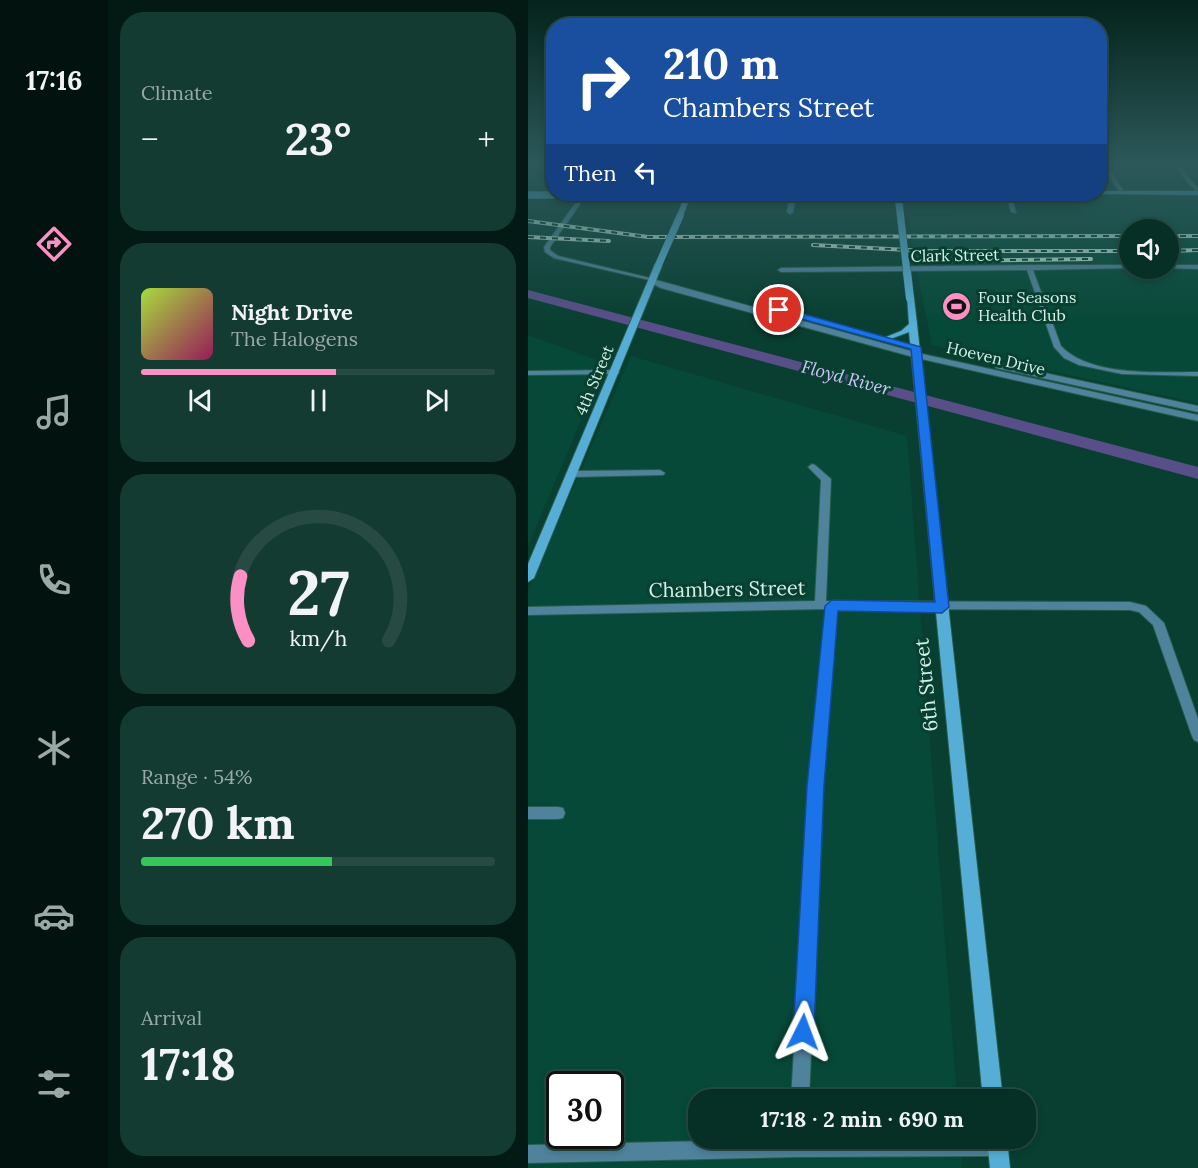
<!DOCTYPE html>
<meta charset="utf-8">
<style>
body{margin:0;font-family:Lora,serif;background:#143b32;color:#f1f3f6;height:100vh;display:flex;flex-direction:column;font-size:22px;white-space:nowrap}
*{box-sizing:border-box;margin:0}
p{font-size:20px;color:#98a9a7}
.icon{flex:none;width:33px;height:33px;fill:none;stroke:currentColor;stroke-width:2;stroke-linecap:round;stroke-linejoin:round}
.map{position:relative;flex:1;overflow:hidden}
.sheet{display:flex;flex-direction:column;gap:12px;padding:12px;background:#031a14;width:420px}
.sheet>*{flex:none}
.guide{position:absolute;left:18px;top:18px;width:561px;height:183px;border-radius:24px;box-shadow:0 3px 9px #0003,0 0 0 2px #274a42;background:#1a4fa0;color:#fff;overflow:hidden}
.tools{position:absolute;left:591px;top:219px;display:grid;gap:12px}
.tools a{display:grid;place-items:center;width:60px;height:60px;border-radius:50%;background:#062f25;box-shadow:0 3px 9px #0003,0 0 0 2px #274a42;font-size:30px}
.speed{position:absolute;left:18px;top:1071px;display:flex;gap:12px;font-size:30px;font-weight:700;text-align:center}
.speed>*{display:grid;place-content:center;width:78px;height:78px;border-radius:50%;background:#062f25;box-shadow:0 3px 9px #0003,0 0 0 2px #274a42;line-height:1}
.speed .limit{border:3px solid #111;border-radius:9px;background:#fff;color:#111}
.pin{position:absolute;display:grid;place-items:center;width:51px;height:51px;color:#fff;margin:-26px;border:3px solid #fff;border-radius:50%;box-shadow:0 2px 6px #0007}
.me{position:absolute;width:66px;margin:-33px;rotate:3deg;stroke-linejoin:round;filter:drop-shadow(0 0 4px #0008)}
.turn{display:flex;align-items:center;gap:21px;height:126px;padding:0 18px;font-size:27px}
.turn .icon{width:78px;height:78px;stroke-width:2.5}
.turn b{display:block;font-size:42px;line-height:51px}
.then{display:flex;align-items:center;height:57px;padding:0 18px;background:#0003;gap:12px;font-size:22px}
.big{font-size:45px;font-weight:700;line-height:1.1}
.sheet .widget{flex:1;display:flex;flex-direction:column;justify-content:center;gap:9px;min-width:0;padding:0 21px;border-radius:24px;background:#143b32}
.sheet .dial{align-items:center;gap:0}
.dial svg{height:156px;overflow:visible;fill:none;stroke:#274a42;stroke-width:7;stroke-linecap:round;text-anchor:middle}
.dial text{fill:#f1f3f6;stroke:none}
.song{display:flex;align-items:center;gap:18px}
.cover{width:72px;height:72px;border-radius:9px;background:linear-gradient(135deg,hsl(80 70% 55%),hsl(330 70% 35%))}
.played{height:6px;border-radius:3px;background:linear-gradient(90deg,#fc8fc3 55%,#274a42 55%)}
.keys{display:flex;justify-content:space-around;direction:ltr}
.heat{display:flex;justify-content:space-between;align-items:center;font-size:33px;direction:ltr}
.charge{height:9px;border-radius:4px;background:linear-gradient(90deg,#34c759 54%,#274a42 0)}
.trip{position:absolute;left:160px;top:1089px;width:348px;height:60px;border-radius:24px;background:#062f25;box-shadow:0 3px 9px #0003,0 0 0 2px #274a42;font-weight:700;line-height:60px;text-align:center}
main{display:flex;flex:1;min-height:0}
.tabs{display:flex;flex-direction:column;width:108px;justify-content:space-around;align-items:center;background:#02130f;color:#98a9a7}
.tabs .icon{width:42px;height:42px}
.tabs .current{color:#fc8fc3}
.tabs b{font-size:27px;color:#f1f3f6}
.map>svg:first-child{display:block}
.built{fill:#064938;fill-rule:evenodd}
.lines{fill:none;stroke-linecap:round;stroke-linejoin:round}
.river{fill:#594f88;fill-rule:evenodd}
.minor-casing{stroke:#285c4e;stroke-width:2}
.tertiary-casing{stroke:#285c4e;stroke-width:2}
.secondary-casing{stroke:#285c4e;stroke-width:2}
.minor{fill:#4f839c;fill-rule:evenodd}
.tertiary{fill:#4f839c;fill-rule:evenodd}
.secondary{fill:#56aed6;fill-rule:evenodd}
.rail-casing{stroke:#bcdfd2;stroke-width:4}
.rail{stroke:#083f31;stroke-width:2;stroke-dasharray:6;stroke-linecap:butt}
.secondary-bridge-far1-casing{stroke:#285c4e;stroke-width:8;stroke-linecap:butt}
.secondary-bridge-casing{stroke:#285c4e;stroke-width:9;stroke-linecap:butt}
.secondary-bridge-far1{stroke:#56aed6;stroke-width:7}
.secondary-bridge{stroke:#56aed6;stroke-width:8}
.route{fill:#1a73e8;stroke:#114b97;stroke-width:1.5}
.labels{text-anchor:middle;stroke-width:6;stroke-linejoin:round;paint-order:stroke}
.far-street-label{font-size:16px;fill:#d1f2e5;stroke:#083f31}
.far-poi-label{font-size:16px;fill:#d1f2e5;stroke:#083f31;text-anchor:start}
.far-water-label{font-size:18px;font-style:italic;fill:#cdc6fb;stroke:#083f31}
.street-label{font-size:20px;fill:#d1f2e5;stroke:#083f31}
</style>
<main>
<nav class="tabs">
<b>17:16</b>
<svg class="icon current" aria-label="directions" viewBox="0 0 24 24"><path d="M12 3l9 9-9 9-9-9zM9 14v-3h6M13 9l2 2-2 2"/></svg>
<svg class="icon" aria-label="music" viewBox="0 0 24 24"><path d="M9 18V5l10-2v13"/><circle cx="6" cy="18" r="3"/><circle cx="16" cy="16" r="3"/></svg>
<svg class="icon" aria-label="phone" viewBox="0 0 24 24"><path d="M5 4h4l2 5-3 2q2 4 5 5l2-3 5 2v4C11 20 4 13 5 4z"/></svg>
<svg class="icon" aria-label="climate" viewBox="0 0 24 24"><path d="M12 3v18M4 7l16 10M4 17L20 7"/></svg>
<svg class="icon" aria-label="car" viewBox="0 0 24 24"><path d="M5 17H2v-5l4-1 3-4h7l3 4 3 1v5h-3M9 17h6M6 11h13"/><circle cx="7" cy="17" r="2"/><circle cx="17" cy="17" r="2"/></svg>
<svg class="icon" aria-label="filters" viewBox="0 0 24 24"><path d="M4 7h16M4 17h16"/><circle cx="9" cy="7" r="2"/><circle cx="15" cy="17" r="2"/></svg>
</nav>
<section class="sheet">
<div class="widget"><p>Climate</p>
<div class="heat"><a>−</a><b class="big">23°</b><a>+</a></div>
</div>
<div class="widget">
<div class="song"><i class="cover"></i><div><b>Night Drive</b><p>The Halogens</p></div></div>
<div class="played"></div>
<div class="keys"><svg class="icon" aria-label="previous" viewBox="0 0 24 24"><path d="M18 5L8 12l10 7zM5 5v14"/></svg><svg class="icon" aria-label="pause" viewBox="0 0 24 24"><path d="M8 5v14M16 5v14"/></svg><svg class="icon" aria-label="next" viewBox="0 0 24 24"><path d="M6 5l10 7-10 7zM19 5v14"/></svg></div>
</div>
<div class="widget dial"><svg viewBox="0 0 100 80">
<path d="M14 69A42 42 0 1 1 86 69"/>
<path d="M14 69A42 42 0 0 1 10 36" stroke="#fc8fc3"/>
<text x="50" y="56" font-size="32" font-weight="700">27</text>
<text x="50" y="72" font-size="11">km/h</text>
</svg></div>
<div class="widget"><p>Range · 54%</p><b class="big">270 km</b><div class="charge"></div></div>
<div class="widget"><p>Arrival</p><b class="big">17:18</b></div>
</section>
<div class="map">
<svg width="670" height="1168" viewBox="0 0 670 1168">
<rect width="100%" height="100%" fill="#083f31"/>
<!-- built -->
<g class="built">
<path d="M545,196h125v207l-266,-58 -16,-80 -7,-49 175,-1zM602,230h38v38h-38z"/>
<path d="M0,335l77,28 -77,183z"/>
<path d="M103,356l276,80 50,663 -258,1v38l261,1 2,29h-434v-577zM32,1084h50v52h-50z"/>
</g>
<g class="lines">
<!-- river -->
<path class="river" d="M0,290l670,177v12l-670,-181z"/>
<defs>
<g id="minor">
<path d="M572,161h5l20,33h-4z"/>
<path d="M642,161h5l23,28v5z"/>
<path d="M54,194h5l-37,53v3l8,6 96,23v2l-100,-23 -9,-6 -1,-5z"/>
<path d="M262,194h6l-3,18 -3,2 -3,-2z"/>
<path d="M478,194h5l5,19 -5,-1z"/>
<path d="M501,265h101v3h2l-99,2 28,76c29,31 98,26 137,26v4l-76,-2 -43,-9 -15,-7 -10,-11 -27,-77 -246,2 -3,-2 3,-2z"/>
<path d="M640,265h30v4l-32,-1h2z"/>
<path d="M87,370l4,2 -1,2 -90,1v-4z"/>
<path d="M284,464l3,1 16,14 -5,122 304,1 16,4 18,17 34,96v23l-4,-2 -2,-4 -39,-111 -14,-13 -9,-2 -293,-1 -14,177 -14,314h-18l18,-314 17,-177 -298,6v-8l287,-6 6,-121 -13,-13z"/>
<path d="M132,470l5,3 -2,2 -91,2 -5,-3 5,-3z"/>
<path d="M0,807h30l5,1 2,5 -2,5 -5,1h-30z"/>
<path d="M471,1138l5,3 3,6 -3,6 -6,3 -201,1 -269,6v-18l269,-6z"/>
</g>
<g id="tertiary">
<path d="M121,278l269,75 280,62v6l-281,-63 -256,-70 -12,-6z"/>
<path d="M471,363l199,43v6l-202,-44 -1,-2z"/>
</g>
<g id="secondary">
<path d="M572,191h98v4l-100,-1z"/>
<path d="M111,194h317l-3,2 -263,1 -7,19 -3,2 -3,-2 7,-19h-43z"/>
<path d="M127,264l7,2 -128,312 -6,4v-18z"/>
<path d="M379,296l7,2 3,26 86,776h-20l-74,-768 -24,9 -4,-2 20,-8 8,-7z"/>
<path d="M459,1138h20l3,30h-20z"/>
</g>
</defs>
<!-- minor casing -->
<use href="#minor" class="minor-casing"/>
<!-- tertiary casing -->
<use href="#tertiary" class="tertiary-casing"/>
<!-- secondary casing -->
<use href="#secondary" class="secondary-casing"/>
<!-- minor -->
<use href="#minor" class="minor"/>
<!-- tertiary -->
<use href="#tertiary" class="tertiary"/>
<!-- secondary -->
<use href="#secondary" class="secondary"/>
<defs>
<g id="rail">
<path d="M0,221l120,16 482,-1"/>
<path d="M640,236h30"/>
<path d="M0,237l81,4"/>
<path d="M285,245l114,6h203"/>
<path d="M640,251l30,-1"/>
<path d="M398,261l165,-2"/>
</g>
</defs>
<!-- rail casing -->
<use href="#rail" class="rail-casing"/>
<!-- rail -->
<use href="#rail" class="rail"/>
<defs>
<g id="secondary-bridge-far1">
<path d="M370,194l9,79"/>
<path d="M0,195h113"/>
<path d="M130,266l22,-50"/>
</g>
<path id="secondary-bridge" d="M379,272l3,26"/>
</defs>
<!-- secondary-bridge-far1 casing -->
<use href="#secondary-bridge-far1" class="secondary-bridge-far1-casing"/>
<!-- secondary-bridge casing -->
<use href="#secondary-bridge" class="secondary-bridge-casing"/>
<!-- secondary-bridge-far1 -->
<use href="#secondary-bridge-far1" class="secondary-bridge-far1"/>
<!-- secondary-bridge -->
<use href="#secondary-bridge" class="secondary-bridge"/>
</g>
<!-- sky -->
<linearGradient id="sky" x2="0" y2="1"><stop stop-color="#04231b"/><stop offset="0.5" stop-color="#2c585a"/><stop offset="1" stop-color="#2c585a" stop-opacity="0"/></linearGradient>
<rect width="670" height="325" fill="url(#sky)"/>
<!-- route -->
<path class="route" d="M251,307l142,40 28,260 -7,6 -104,-2 -14,175 -10,246 -3,8 -8,3 -7,-3 -3,-8 14,-246 18,-180 7,-6 103,2 -24,-253 -135,-37v-4z"/>
<!-- icons -->
<defs>
<symbol id="stadium-disc" viewBox="-11 -11 22 22"><circle r="9.5" fill="#fc8fc3" stroke="#083f31"/><path d="M0-5a6.5 5 0 1 0 0 10a6.5 5 0 1 0 0-10ZM-3.5-1.8h7v3.6h-7Z" fill="#111"/></symbol>
</defs>
<g fill-rule="evenodd">
<use href="#stadium-disc" x="412" y="290" width="33" height="33"/>
</g>
<g class="labels">
<!-- far-street labels -->
<g class="far-street-label">
<text transform="translate(427 255) rotate(-1)" y="6">Clark Street</text>
<text transform="translate(468 358) rotate(13)" y="6">Hoeven Drive</text>
<text transform="translate(66 380) rotate(-67)" y="6">4th Street</text>
</g>
<!-- far-poi labels -->
<g class="far-poi-label">
<text x="450" y="303">Four Seasons<tspan x="450" dy="18">Health Club</tspan></text>
</g>
<!-- far-water labels -->
<g class="far-water-label">
<text transform="translate(318 378) rotate(15)" y="6">Floyd River</text>
</g>
<!-- street labels -->
<g class="street-label">
<text transform="translate(199 589) rotate(-1)" y="7">Chambers Street</text>
<text transform="translate(398 685) rotate(-96)" y="7">6th Street</text>
</g>
</g>
</svg>
<div class="tools">
<a><svg class="icon" aria-label="sound" viewBox="0 0 24 24"><path d="M4 9h4l5-4v14l-5-4H4zM17 9q2 3 0 6"/></svg></a>
</div>
<div class="speed"><div class="limit">30</div></div>
<div class="pin" style="left:251px;top:310px;background:#d93025"><svg class="icon" aria-label="arrive" viewBox="0 0 24 24"><path d="M6 21V4h12l-3 4 3 4H6"/></svg></div>
<svg class="me" style="left:275px;top:1032px" viewBox="-20 -20 40 40"><path d="M0-17L14 15 0 8-14 15z" fill="#1a73e8" stroke="#fff" stroke-width="4"/></svg>
<div class="trip">17:18 · 2 min · 690 m</div>
<div class="guide">
<div class="turn"><svg class="icon" aria-label="right" viewBox="0 0 24 24"><path d="M7 20v-9h11M14 6l5 5-5 5"/></svg><div><b>210 m</b>Chambers Street</div></div>
<div class="then">Then<svg class="icon" aria-label="left" viewBox="0 0 24 24"><path d="M17 20v-9H6M10 6l-5 5 5 5"/></svg></div>
</div>
</div>
</main>
